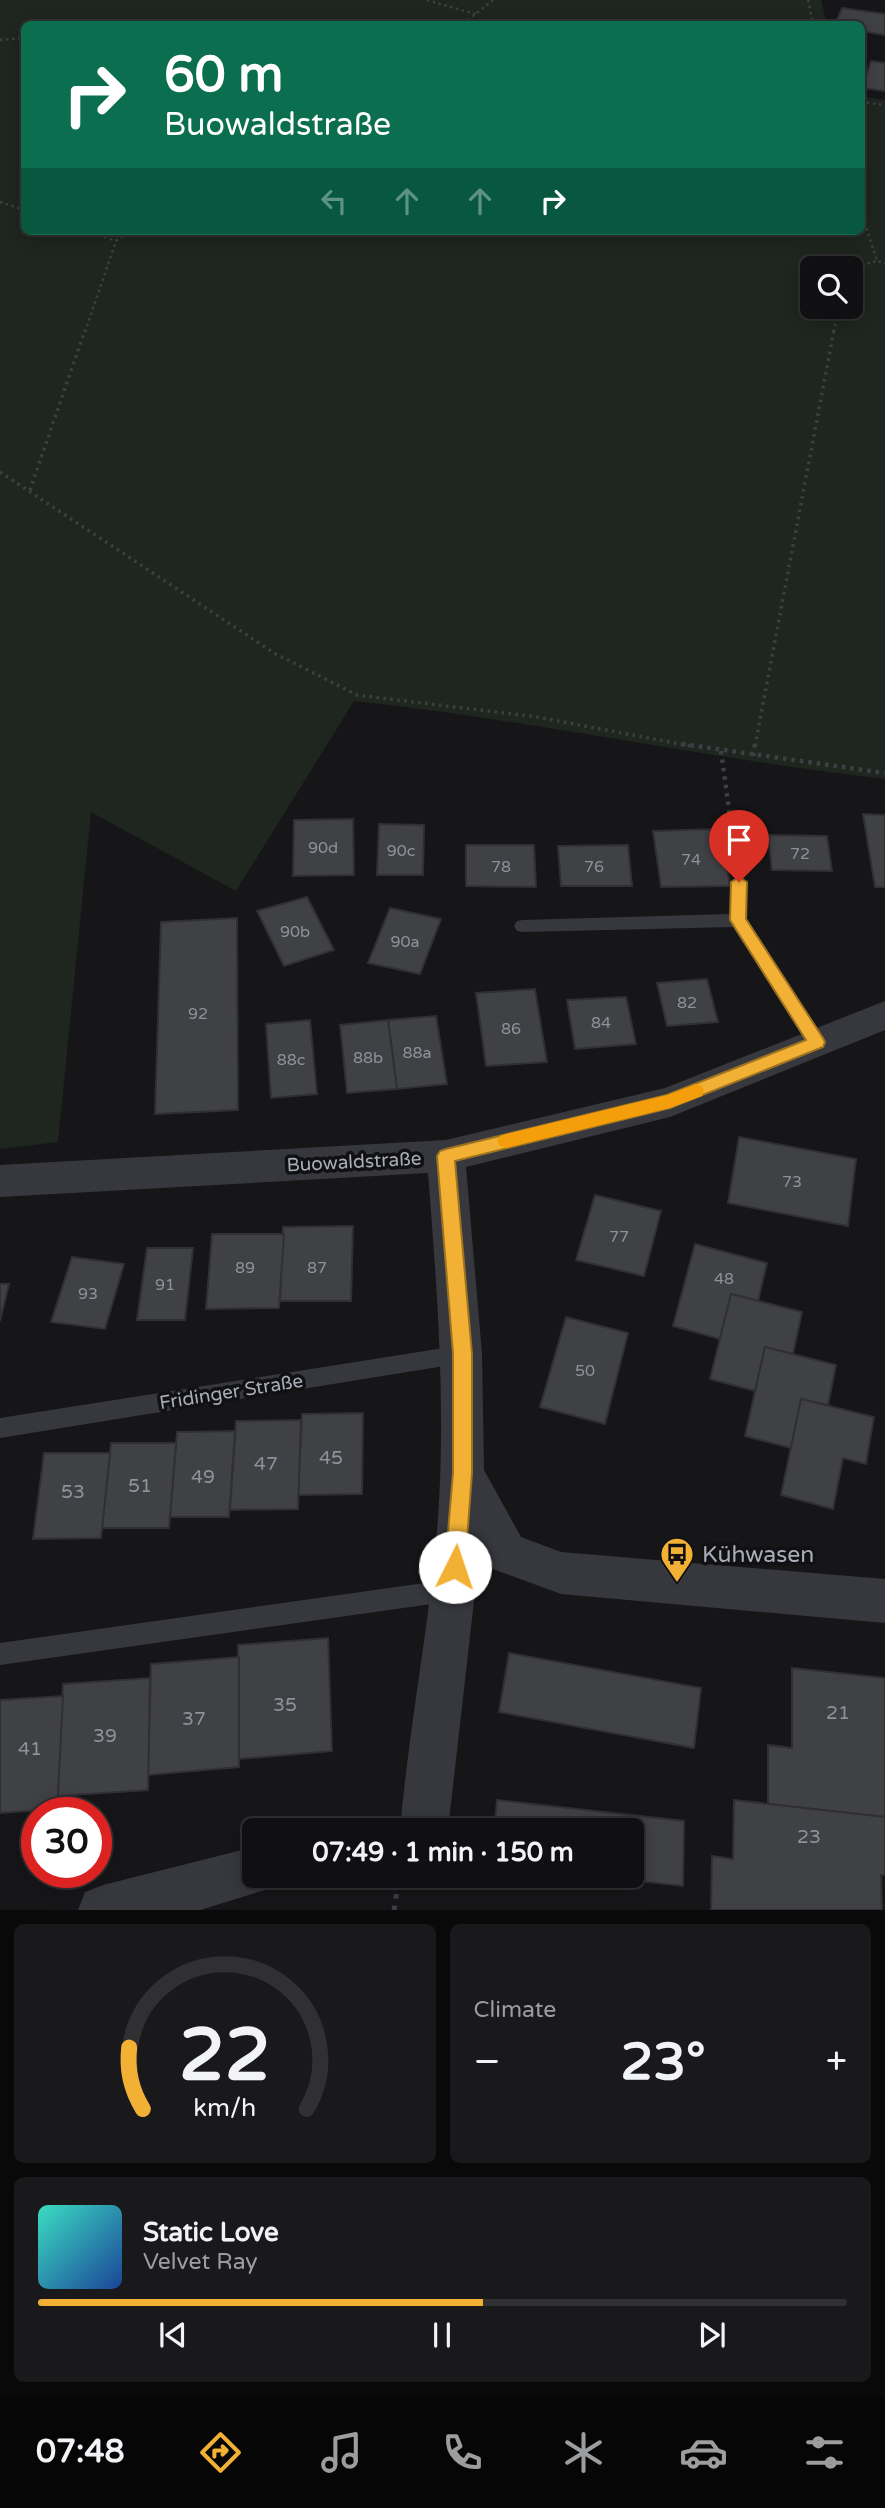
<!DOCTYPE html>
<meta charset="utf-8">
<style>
body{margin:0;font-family:"Varela Round",sans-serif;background:#19191b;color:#f1f3f6;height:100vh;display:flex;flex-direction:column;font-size:26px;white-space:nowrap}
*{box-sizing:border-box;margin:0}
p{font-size:23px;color:#9c9d9f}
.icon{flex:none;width:38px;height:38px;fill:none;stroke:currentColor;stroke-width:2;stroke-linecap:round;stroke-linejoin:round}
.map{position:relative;height:1910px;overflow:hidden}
.drawer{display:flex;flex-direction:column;gap:14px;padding:14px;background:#09090a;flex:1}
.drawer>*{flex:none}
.banner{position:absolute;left:21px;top:21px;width:844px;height:214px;border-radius:10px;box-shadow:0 4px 18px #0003,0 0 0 2px #303032;background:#0b6e4f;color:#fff;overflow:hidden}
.controls{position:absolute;left:800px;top:256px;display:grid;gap:14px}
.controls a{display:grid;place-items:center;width:63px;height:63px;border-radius:10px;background:#101012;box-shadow:0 4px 18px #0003,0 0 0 2px #303032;font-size:35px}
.speed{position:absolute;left:21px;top:1797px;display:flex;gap:14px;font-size:35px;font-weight:700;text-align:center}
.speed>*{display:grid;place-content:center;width:91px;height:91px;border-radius:50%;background:#101012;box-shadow:0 4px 18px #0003,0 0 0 2px #303032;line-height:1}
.speed .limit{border:10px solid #d22;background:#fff;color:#111}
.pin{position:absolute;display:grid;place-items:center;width:60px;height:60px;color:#fff;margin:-72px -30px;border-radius:50% 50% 50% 0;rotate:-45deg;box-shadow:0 0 7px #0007}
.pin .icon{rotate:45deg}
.me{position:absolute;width:77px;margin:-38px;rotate:4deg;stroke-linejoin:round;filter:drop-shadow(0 0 5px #0008)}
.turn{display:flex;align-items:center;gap:24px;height:147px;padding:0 28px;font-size:32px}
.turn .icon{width:91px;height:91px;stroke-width:2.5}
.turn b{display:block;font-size:49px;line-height:60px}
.lanes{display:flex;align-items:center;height:66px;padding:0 28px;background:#0003;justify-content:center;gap:35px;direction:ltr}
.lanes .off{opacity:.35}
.big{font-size:52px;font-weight:700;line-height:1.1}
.drawer .tile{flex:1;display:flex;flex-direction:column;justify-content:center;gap:10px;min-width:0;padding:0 24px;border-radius:10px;background:#19191b}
.drawer .dial{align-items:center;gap:0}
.dial svg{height:182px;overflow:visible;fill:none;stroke:#303032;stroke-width:7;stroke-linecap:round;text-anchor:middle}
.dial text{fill:#f1f3f6;stroke:none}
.song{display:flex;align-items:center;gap:21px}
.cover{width:84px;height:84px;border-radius:10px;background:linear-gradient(135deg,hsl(170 70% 55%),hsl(220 70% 35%))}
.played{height:7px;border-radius:4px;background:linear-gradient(90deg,#f2b134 55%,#303032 55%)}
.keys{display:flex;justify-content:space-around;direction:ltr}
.heat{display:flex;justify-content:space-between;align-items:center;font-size:38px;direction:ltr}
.drawer .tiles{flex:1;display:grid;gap:14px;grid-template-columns:1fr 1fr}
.tile:last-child{grid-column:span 2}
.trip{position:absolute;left:242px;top:1818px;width:402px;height:70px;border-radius:10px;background:#101012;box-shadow:0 4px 18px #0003,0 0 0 2px #303032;font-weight:700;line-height:70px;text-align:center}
.dock{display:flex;height:112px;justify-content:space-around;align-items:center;background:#060607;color:#9c9d9f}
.dock .icon{width:49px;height:49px}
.dock .current{color:#f2b134}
.dock b{font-size:32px;color:#f1f3f6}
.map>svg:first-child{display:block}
.green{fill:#1e261f;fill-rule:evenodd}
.building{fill:#404145;stroke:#303034;stroke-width:2}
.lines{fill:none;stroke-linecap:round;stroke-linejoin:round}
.path-far3{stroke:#3d3f44;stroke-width:2.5;stroke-dasharray:2.5 3.5;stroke-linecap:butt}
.path-far2{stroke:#3d3f44;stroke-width:3.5;stroke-dasharray:2.5 4.5;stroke-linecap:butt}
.path-far1{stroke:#3d3f44;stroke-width:4.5;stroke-dasharray:3.5 5;stroke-linecap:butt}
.path{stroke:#3d3f44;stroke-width:5;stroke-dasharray:4.5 7;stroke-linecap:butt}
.service{fill:#37383d;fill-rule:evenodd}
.minor{fill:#37383d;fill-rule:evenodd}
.route{fill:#f2b134;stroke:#9d7322;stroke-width:2}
.slow{fill:#f59e0b}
.labels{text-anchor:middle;stroke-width:7;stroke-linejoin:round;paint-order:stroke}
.number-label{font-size:16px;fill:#8e929b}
.street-label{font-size:19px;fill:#a8adb8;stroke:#111113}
.near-number-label{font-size:19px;fill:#8e929b}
.near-poi-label{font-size:23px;fill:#a8adb8;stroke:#111113;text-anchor:start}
</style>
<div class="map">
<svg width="885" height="1910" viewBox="0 0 885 1910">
<rect width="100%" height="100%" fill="#161618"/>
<!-- green -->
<path class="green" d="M0,0h821l6,24h-803v207h837v-135l24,4v679c-178,-20 -353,-59 -531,-78l-118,190 -145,-79 -33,330 -58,7zM812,268h38v38h-38z"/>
<!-- building -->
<g class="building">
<path d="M842,8l43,6v21l-24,-4v-7h-26z"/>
<path d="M871,61l14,2v28l-23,-3z"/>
<path d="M863,814l22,1v72h-10z"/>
<path d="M353,819l1,56 -61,1 1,-56z"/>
<path d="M379,824l45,1 -1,50h-46z"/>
<path d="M720,829l10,57 -69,1 -8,-56z"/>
<path d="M768,835l59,1 5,35 -60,-1z"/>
<path d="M466,845h68l2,42 -70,-1z"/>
<path d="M628,845l4,41h-71l-3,-40z"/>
<path d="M307,897l27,53 -50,16 -27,-55z"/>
<path d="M390,908l51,11 -21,55 -52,-11z"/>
<path d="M237,918l1,192 -83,4 6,-192z"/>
<path d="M707,979l11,43 -51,4 -10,-43z"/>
<path d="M535,989l12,73 -61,4 -10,-73z"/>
<path d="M626,997l10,47 -61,5 -8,-49z"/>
<path d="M436,1016l11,68 -50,5 -9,-69z"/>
<path d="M310,1020l7,74 -46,4 -5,-74z"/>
<path d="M388,1020l9,69 -50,4 -7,-68z"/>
<path d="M739,1137l117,22 -8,67 -120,-23z"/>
<path d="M595,1195l66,16 -17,65 -68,-16z"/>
<path d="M353,1226l-2,75h-71l3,-74z"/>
<path d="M212,1234h72l-5,74 -73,1z"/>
<path d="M695,1244l72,19 -9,38 -27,-7 -11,45 -47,-13z"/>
<path d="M147,1248h46l-8,72h-48z"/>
<path d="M72,1257l52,7 -19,65 -54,-7z"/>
<path d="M0,1284h9l-9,37z"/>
<path d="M731,1294l71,18 -9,42 -28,-7 -10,44 -45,-12z"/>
<path d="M566,1317l62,16 -23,91 -65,-17z"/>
<path d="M765,1347l71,18 -8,40 -27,-6 -10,49 -46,-12z"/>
<path d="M801,1399l73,18 -8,47 -23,-6 -10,51 -52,-14z"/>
<path d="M363,1413l-1,81 -64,1 4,-81z"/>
<path d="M301,1420l-3,89 -68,1 6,-89z"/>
<path d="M235,1431l-6,86h-59l7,-85z"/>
<path d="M111,1443h65l-7,85h-67z"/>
<path d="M44,1453h66l-9,85 -68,1z"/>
<path d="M328,1638l4,113 -93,8 -1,-114z"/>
<path d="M509,1653l192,35 -7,60 -195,-36z"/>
<path d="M239,1657v110l-91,8 3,-111z"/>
<path d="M792,1668l93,10v139l-117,-13v-59l24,3z"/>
<path d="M150,1678l-2,112 -90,6 5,-112z"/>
<path d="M63,1696l-6,113 -57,4v-113z"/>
<path d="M497,1800l187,21 -1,65 -89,-10h38v-46h-138z"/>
<path d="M734,1800l151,17v58h-4l1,35h-171l1,-54 21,3z"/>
</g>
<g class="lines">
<!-- path-far3 -->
<g class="path-far3">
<path d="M427,0l51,15"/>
<path d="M808,0l5,24"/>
<path d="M463,24l30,-24"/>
<path d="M0,40l24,-2"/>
<path d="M861,102l24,3"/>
<path d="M0,202l24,8"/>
<path d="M861,211l16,50 8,2"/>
<path d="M87,231l29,10"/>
<path d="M850,268l27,-7"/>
<path d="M85,332l31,-91 14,-10"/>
<path d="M834,332l5,-26"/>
</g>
<!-- path-far2 -->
<g class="path-far2">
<path d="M0,472l274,181 83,42 180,22 154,29"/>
<path d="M30,490l55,-160"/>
<path d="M755,746l79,-416"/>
</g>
<!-- path-far1 -->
<g class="path-far1">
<path d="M682,744l203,29"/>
<path d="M721,751l14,103"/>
<path d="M753,756l2,-12"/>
</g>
<!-- path -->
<path class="path" d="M394,1910l4,-25 5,-9"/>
<!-- service -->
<g class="service">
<path d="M739,876l8,6v37l76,118 3,5 -3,5h-12l-78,-120 -210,5 -6,-1 -3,-5 3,-5 6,-1 207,-6 1,-32z"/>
<path d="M463,1345l7,3 3,6 -3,6 -7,3 -463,75v-20z"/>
<path d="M453,1579l8,3 3,8 -3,8 -8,3 -453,64v-22z"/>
</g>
<!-- minor -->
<g class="minor">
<path d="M885,1001v29l-215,87 -204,50 16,187 2,116 37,67 40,15 324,27v44l-324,-29 -71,-26 -10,-20 -32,282h-48c9,-104 30,-207 38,-311 8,-116 -1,-231 -10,-346l-428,24v-32l446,-25 219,-52z"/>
<path d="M254,1847v29h22l-5,12 -71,22h-122l7,-18 18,-7z"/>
</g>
</g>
<!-- route -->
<path class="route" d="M739,877l8,5 -1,37 77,119 2,4 -2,5 -153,61 -215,53 17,193v119l-7,94 -3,7 -7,3 -7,-3 -3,-7 8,-94v-119l-16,-198 3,-5 6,-2 221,-54 139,-55 -76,-120 1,-38z"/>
<!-- slow -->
<path class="slow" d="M696,1084l6,2 2,5 -2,5 -32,12 -164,40 -6,-2 -3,-5 3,-5 6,-2 161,-39z"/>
<!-- icons -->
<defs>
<symbol id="bus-pin" viewBox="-11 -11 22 30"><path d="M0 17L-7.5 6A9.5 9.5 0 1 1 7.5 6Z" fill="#f2b134" stroke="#111113"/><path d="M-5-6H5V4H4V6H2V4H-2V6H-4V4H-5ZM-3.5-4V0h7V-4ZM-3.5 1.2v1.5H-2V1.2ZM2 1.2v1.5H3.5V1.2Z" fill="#111"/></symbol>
</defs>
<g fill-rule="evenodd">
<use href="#bus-pin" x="658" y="1535" width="38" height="52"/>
</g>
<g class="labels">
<!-- number labels -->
<g class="number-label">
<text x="323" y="853">90d</text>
<text x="401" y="856">90c</text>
<text x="800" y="859">72</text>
<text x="691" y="865">74</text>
<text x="501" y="872">78</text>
<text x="594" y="872">76</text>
<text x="295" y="937">90b</text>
<text x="405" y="947">90a</text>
<text x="687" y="1008">82</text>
<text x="198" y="1019">92</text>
<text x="601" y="1028">84</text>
<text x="511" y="1034">86</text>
<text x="417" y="1058">88a</text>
<text x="368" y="1063">88b</text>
<text x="291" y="1065">88c</text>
<text x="792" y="1187">73</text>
<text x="619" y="1242">77</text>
<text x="245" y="1273">89</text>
<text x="317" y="1273">87</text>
<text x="724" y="1284">48</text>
<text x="165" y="1290">91</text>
<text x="88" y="1299">93</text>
<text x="585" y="1376">50</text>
</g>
<!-- street labels -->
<g class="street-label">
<text transform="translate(354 1161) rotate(-3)" y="7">Buowaldstraße</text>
<text transform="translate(231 1391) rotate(-9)" y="7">Fridinger Straße</text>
</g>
<!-- near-number labels -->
<g class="near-number-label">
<text x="331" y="1464">45</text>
<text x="266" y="1470">47</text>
<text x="203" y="1483">49</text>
<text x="140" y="1492">51</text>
<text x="73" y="1498">53</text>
<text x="285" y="1711">35</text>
<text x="838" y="1719">21</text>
<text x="194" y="1725">37</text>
<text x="105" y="1742">39</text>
<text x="30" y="1755">41</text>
<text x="809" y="1843">23</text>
</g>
<!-- near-poi labels -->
<g class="near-poi-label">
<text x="702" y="1562">Kühwasen</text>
</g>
</g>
</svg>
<div class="controls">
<a><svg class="icon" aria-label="search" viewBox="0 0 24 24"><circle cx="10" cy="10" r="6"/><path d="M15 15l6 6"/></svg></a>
</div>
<div class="speed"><div class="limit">30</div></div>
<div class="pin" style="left:739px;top:882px;background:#d93025"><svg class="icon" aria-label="arrive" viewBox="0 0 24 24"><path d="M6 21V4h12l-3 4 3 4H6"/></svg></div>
<svg class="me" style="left:455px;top:1567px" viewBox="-20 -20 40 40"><circle r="19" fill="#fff"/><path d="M0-13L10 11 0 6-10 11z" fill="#f2b134"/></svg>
<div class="trip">07:49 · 1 min · 150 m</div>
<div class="banner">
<div class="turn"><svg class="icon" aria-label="right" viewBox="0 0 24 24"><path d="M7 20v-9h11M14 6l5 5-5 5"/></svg><div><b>60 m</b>Buowaldstraße</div></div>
<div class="lanes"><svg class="icon off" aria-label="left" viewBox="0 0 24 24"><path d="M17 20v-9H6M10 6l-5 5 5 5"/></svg><svg class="icon off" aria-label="ahead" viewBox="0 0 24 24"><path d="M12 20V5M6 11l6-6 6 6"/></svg><svg class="icon off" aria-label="ahead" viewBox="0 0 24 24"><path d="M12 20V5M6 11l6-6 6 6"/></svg><svg class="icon" aria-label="right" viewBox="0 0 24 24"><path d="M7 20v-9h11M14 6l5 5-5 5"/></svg></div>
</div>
</div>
<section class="drawer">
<div class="tiles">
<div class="tile dial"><svg viewBox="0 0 100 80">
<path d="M14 69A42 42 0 1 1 86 69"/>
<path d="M14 69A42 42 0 0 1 8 42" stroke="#f2b134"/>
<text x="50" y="56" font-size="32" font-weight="700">22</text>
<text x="50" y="72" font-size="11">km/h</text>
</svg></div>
<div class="tile"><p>Climate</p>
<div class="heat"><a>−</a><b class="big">23°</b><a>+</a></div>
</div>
<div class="tile">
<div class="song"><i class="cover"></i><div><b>Static Love</b><p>Velvet Ray</p></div></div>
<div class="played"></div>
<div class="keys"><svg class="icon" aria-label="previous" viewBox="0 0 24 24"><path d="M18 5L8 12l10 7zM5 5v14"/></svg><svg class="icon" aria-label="pause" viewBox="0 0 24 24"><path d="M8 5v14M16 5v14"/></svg><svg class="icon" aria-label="next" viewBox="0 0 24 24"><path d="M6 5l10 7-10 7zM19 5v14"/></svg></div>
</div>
</div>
</section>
<nav class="dock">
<b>07:48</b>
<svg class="icon current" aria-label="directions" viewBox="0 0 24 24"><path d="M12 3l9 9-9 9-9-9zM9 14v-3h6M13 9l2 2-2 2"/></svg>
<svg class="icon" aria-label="music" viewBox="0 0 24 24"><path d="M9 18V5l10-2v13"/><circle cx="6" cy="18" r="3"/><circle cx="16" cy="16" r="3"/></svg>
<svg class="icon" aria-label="phone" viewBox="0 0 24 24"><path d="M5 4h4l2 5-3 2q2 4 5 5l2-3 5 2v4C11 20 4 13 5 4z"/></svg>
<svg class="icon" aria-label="climate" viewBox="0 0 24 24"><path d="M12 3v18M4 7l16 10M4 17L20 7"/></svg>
<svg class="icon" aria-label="car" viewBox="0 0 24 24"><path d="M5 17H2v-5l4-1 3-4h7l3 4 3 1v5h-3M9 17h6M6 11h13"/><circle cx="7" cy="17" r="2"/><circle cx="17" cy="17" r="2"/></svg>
<svg class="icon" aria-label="filters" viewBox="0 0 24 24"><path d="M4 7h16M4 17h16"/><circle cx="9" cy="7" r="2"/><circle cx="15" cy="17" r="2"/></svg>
</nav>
